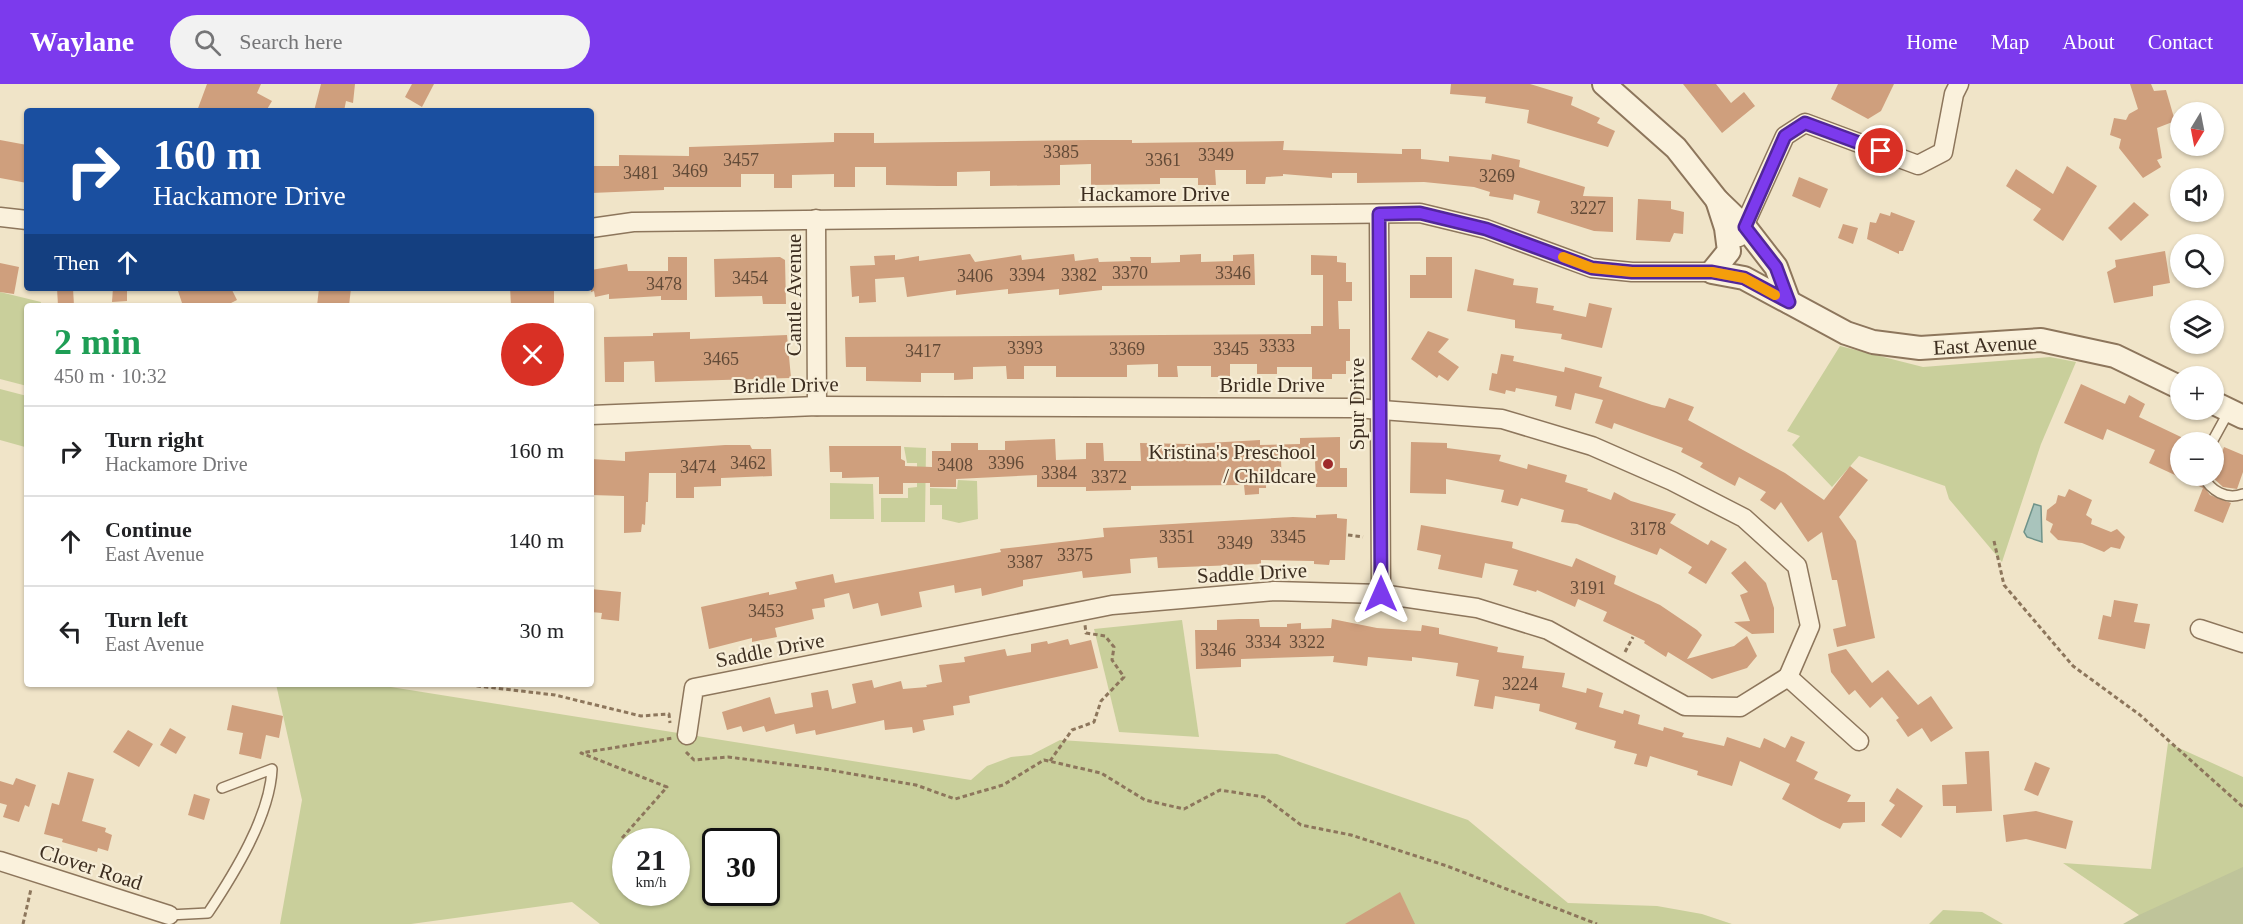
<!DOCTYPE html>
<html lang="en">
<head>
<meta charset="utf-8">
<style>
  :root { --surface:#fff; --page:#f2f2f2; --text:#202124; --muted:#757577; --line:#e0e0e0; --accent:#7c3aed }
  body { margin:0; font-family:Georgia,serif; background:var(--page); color:var(--text); height:100vh; display:flex; flex-direction:column; font-size:22px; white-space:nowrap }
  * { box-sizing:border-box; margin:0 }
  p { font-size:20px; color:var(--muted) }
  .icon { flex:none; width:33px; height:33px; fill:none; stroke:currentColor; stroke-width:2; stroke-linecap:round; stroke-linejoin:round }
  .map { position:relative; flex:1; overflow:hidden }
  .side { position:absolute; left:24px; top:219px; width:570px; height:384px; display:flex; flex-direction:column; background:var(--surface); border-radius:6px; box-shadow:0 2px 4px #0004 }
  .side>* { flex:none }
  .banner { position:absolute; left:24px; top:24px; width:570px; height:183px; border-radius:6px; box-shadow:0 2px 4px #0004; background:#1a4fa0; color:#fff; overflow:hidden }
  .needle { width:39px; rotate:190deg }
  .controls { position:absolute; left:2170px; top:18px; display:grid; gap:12px }
  .controls a { display:grid; place-items:center; width:54px; height:54px; border-radius:50%; background:var(--surface); box-shadow:0 2px 4px #0004; font-size:30px }
  .speed { position:absolute; left:612px; top:744px; display:flex; gap:12px; font-size:30px; font-weight:700; text-align:center }
  .speed>* { display:grid; place-content:center; width:78px; height:78px; border-radius:50%; background:var(--surface); box-shadow:0 2px 4px #0004; line-height:1 }
  .speed small { font-size:15px; font-weight:400 }
  .speed .limit { border:3px solid #111; border-radius:9px; background:#fff; color:#111 }
  .pin { position:absolute; display:grid; place-items:center; width:51px; height:51px; color:#fff; margin:-26px; border:3px solid #fff; border-radius:50%; box-shadow:0 2px 6px #0007 }
  .me { position:absolute; width:66px; margin:-33px; rotate:0deg; stroke-linejoin:round; filter:drop-shadow(0 0 4px #0008) }
  .turn { display:flex; align-items:center; gap:21px; height:126px; padding:0 30px; font-size:27px }
  .turn .icon { width:78px; height:78px; stroke-width:2.5 }
  .turn b { display:block; font-size:42px; line-height:51px }
  .then { display:flex; align-items:center; height:57px; padding:0 30px; background:#0003; gap:12px; font-size:22px }
  .round { display:grid; place-items:center; flex:none; width:63px; height:63px; border-radius:32px; background:var(--page) }
  .summary { display:flex; align-items:center; justify-content:space-between; height:102px; padding:0 30px }
  h1 { font-size:36px; font-weight:700; line-height:45px; color:#1e9e55 }
  ul { padding:0; list-style:none }
  li { display:flex; align-items:center; gap:18px; height:90px; padding:0 30px; border-top:2px solid var(--line) }
  li div { flex:1 }
  li b { display:block; font-size:22px }
  li em { font-style:normal }
  header { display:flex; align-items:center; gap:36px; box-sizing:border-box; height:84px; padding:0 30px; background:var(--accent); color:#fff }
  header strong { font-size:28px }
  nav { display:flex; gap:33px; margin-inline-start:auto; font-size:21px }
  .search { width:420px; height:54px; background:var(--page); display:flex; align-items:center; gap:15px; box-sizing:border-box; padding:0 21px; border-radius:33px; color:var(--muted); font-size:22px }
  .map>svg:first-child { display:block }
</style>
</head>
<body>
<header>
<strong>Waylane</strong>
<div class="search"><svg class="icon" aria-label="search" viewBox="0 0 24 24"><circle cx="10" cy="10" r="6"/><path d="M15 15l6 6"/></svg>Search here</div>
<nav><a>Home</a><a>Map</a><a>About</a><a>Contact</a></nav>
</header>
<div class="map">
<svg width="2243" height="840" viewBox="0 0 2243 840">
  <rect width="100%" height="100%" fill="#f0e4c8"/>
  <!-- green -->
  <g fill="#c9cf9b" fill-rule="evenodd">
    <polygon points="0,208 41,218 40,222 27,222 27,302 0,295"/>
    <polygon points="1840,262 1923,283 2050,273 2076,278 2041,360 2002,478 1949,415 1945,402 1859,372 1832,403 1792,361 1800,352 1787,347"/>
    <polygon points="0,305 27,312 25,363 0,356"/>
    <polygon points="904,363 926,364 925,438 881,438 881,414 908,414 908,404 917,403 917,379 907,379"/>
    <polygon points="958,396 977,397 978,435 959,439 942,435 942,421 930,421 930,404 957,405"/>
    <polygon points="830,399 873,400 874,435 830,435"/>
    <polygon points="1182,536 1199,653 1119,648 1094,545"/>
    <path d="M276,600H372L971,696L987,682L1011,673L1031,671L1060,656L1277,670L1468,736L1568,819L1657,822L1702,830L1732,840H600L572,818L411,840H280L302,716ZM626,758H676V808H626ZM716,758H766V808H716Z"/>
    <polygon points="2168,659 2243,693 2243,840 2149,840 2139,831 2063,779 2151,785"/>
    <polygon points="1943,826 1982,828 2003,840 1929,840"/>
  </g>
  <!-- cemetery -->
  <polygon fill="#bfc49a" points="2243,783 2243,840 2123,840 2139,831"/>
  <!-- water -->
  <polygon fill="#a9c4bc" stroke="#6f938a" stroke-width="1.5" points="2034,420 2041,422 2042,458 2027,453 2024,448"/>
  <!-- building -->
  <g fill="#cf9f7d">
    <polygon points="207,0 261,0 257,9 272,17 266,27 197,27"/>
    <polygon points="321,0 355,0 353,19 346,17 344,27 314,27"/>
    <polygon points="412,0 434,0 422,23 405,13"/>
    <polygon points="1451,0 1530,0 1573,13 1571,21 1600,34 1597,39 1615,47 1608,63 1527,39 1529,26 1485,19 1486,13 1450,10"/>
    <polygon points="1683,0 1716,0 1731,19 1744,8 1755,22 1722,49"/>
    <polygon points="1838,0 1894,0 1881,27 1868,35 1831,15"/>
    <polygon points="2130,0 2151,0 2154,7 2166,6 2175,37 2157,44 2162,74 2157,76 2161,83 2143,94 2119,64 2121,55 2110,51 2114,34 2126,36 2129,30 2138,25"/>
    <polygon points="834,49 874,49 874,59 1089,56 1132,56 1132,59 1284,57 1283,66 1402,70 1402,65 1421,65 1421,75 1449,78 1449,72 1491,76 1492,70 1520,76 1519,83 1585,103 1583,112 1613,113 1613,148 1594,147 1537,129 1540,117 1514,110 1513,116 1489,112 1490,108 1474,103 1424,98 1357,99 1357,89 1332,89 1332,94 1283,90 1283,92 1266,93 1265,100 1246,100 1246,86 1215,86 1216,101 1198,101 1198,94 1160,94 1160,100 1091,101 1091,80 1060,81 1060,101 990,102 990,87 957,88 957,102 938,102 886,101 886,83 855,83 855,103 834,103 834,90 792,91 792,104 774,104 774,90 741,90 741,103 664,103 664,106 591,109 591,82 619,82 619,71 689,72 689,63 834,58"/>
    <polygon points="0,56 27,61 27,99 0,94"/>
    <polygon points="2067,82 2097,102 2063,157 2033,136 2041,125 2006,102 2016,85 2053,110"/>
    <polygon points="1799,93 1828,105 1820,124 1792,112"/>
    <polygon points="1638,115 1671,117 1671,125 1684,128 1683,150 1674,149 1670,158 1636,156"/>
    <polygon points="2134,118 2149,131 2121,157 2108,144"/>
    <polygon points="1891,128 1915,137 1903,167 1899,167 1899,170 1867,155 1870,138 1876,139 1880,129 1890,132"/>
    <polygon points="1843,140 1858,144 1853,160 1838,154"/>
    <polygon points="2165,167 2170,199 2153,202 2153,212 2114,219 2107,188 2116,183 2115,176"/>
    <polygon points="970,170 975,178 1021,171 1022,176 1074,170 1075,177 1098,174 1099,178 1131,177 1130,173 1151,173 1151,179 1180,178 1180,171 1201,170 1201,178 1233,177 1233,171 1254,170 1255,201 1102,202 1102,206 1059,211 1059,205 1008,210 1008,205 956,211 956,206 907,213 904,193 875,195 876,218 859,219 859,212 852,213 850,182 875,181 874,172 895,171 895,176 919,172 919,177"/>
    <polygon points="1311,171 1337,172 1337,178 1346,179 1346,198 1352,198 1352,217 1338,217 1339,245 1350,245 1350,277 1346,277 1346,290 1332,290 1332,295 1312,295 1312,283 1277,283 1277,290 1257,290 1257,280 1230,280 1230,293 1211,293 1211,282 1177,282 1178,293 1158,293 1158,280 1127,281 1127,293 1056,293 1056,282 1024,282 1024,295 1007,295 1006,282 973,283 973,295 954,296 954,289 921,289 921,298 866,297 866,283 846,283 845,253 1311,250 1311,242 1323,242 1323,191 1311,191"/>
    <polygon points="668,173 687,173 687,216 661,216 661,212 609,215 609,210 595,213 594,207 591,208 591,186 627,180 628,187 668,187"/>
    <polygon points="780,173 785,176 786,220 763,220 762,212 715,213 714,175"/>
    <polygon points="1426,173 1452,173 1452,214 1410,214 1410,191 1426,191"/>
    <polygon points="0,179 19,183 14,210 0,208"/>
    <polygon points="1475,185 1514,195 1513,201 1538,204 1536,219 1554,222 1553,226 1586,233 1589,219 1612,224 1602,264 1561,255 1562,250 1515,244 1515,236 1467,227"/>
    <polygon points="57,204 73,204 74,222 58,222"/>
    <polygon points="113,204 127,204 127,217 112,218"/>
    <polygon points="177,204 231,204 237,216 225,222 183,222"/>
    <polygon points="319,204 351,204 349,222 317,222"/>
    <polygon points="510,204 554,204 554,221 511,221"/>
    <polygon points="1428,247 1449,255 1438,268 1459,283 1448,297 1439,291 1437,294 1411,275"/>
    <polygon points="690,248 690,255 787,251 791,294 655,298 654,277 624,278 624,298 605,298 604,253 653,252 653,249"/>
    <polygon points="1501,270 1514,272 1513,277 1564,288 1565,283 1602,293 1599,303 1652,321 1665,324 1669,314 1694,323 1688,336 1785,389 1824,416 1850,382 1868,396 1839,433 1856,457 1875,554 1837,563 1833,545 1846,542 1837,496 1832,496 1822,448 1808,458 1781,418 1775,426 1760,416 1766,408 1739,393 1735,402 1720,394 1700,383 1703,379 1681,368 1683,364 1614,339 1612,345 1595,339 1603,316 1575,309 1571,326 1555,322 1557,312 1516,304 1515,308 1506,306 1505,310 1489,306 1492,289 1497,290"/>
    <polygon points="2081,300 2125,320 2129,311 2145,320 2139,333 2181,353 2181,392 2196,392 2210,411 2231,419 2223,439 2194,427 2203,404 2149,379 2155,366 2107,345 2103,356 2064,339"/>
    <polygon points="1340,353 1340,384 1347,384 1347,403 1316,403 1315,376 1281,376 1282,399 1266,400 1266,404 1259,404 1259,410 1245,411 1244,401 1131,402 1131,406 1086,407 1086,403 1037,403 1037,391 956,395 956,403 930,403 930,399 903,399 903,410 879,410 879,393 842,394 842,388 830,388 829,362 901,362 901,375 905,377 905,382 932,383 932,367 951,367 951,359 978,359 978,366 1005,366 1005,357 1055,355 1056,376 1086,375 1086,359 1103,359 1104,377 1141,377 1140,359 1190,360 1260,356 1260,361 1300,360 1300,354"/>
    <polygon points="1411,358 1447,359 1447,364 1501,371 1499,377 1527,385 1528,380 1567,391 1565,398 1588,405 1587,407 1611,416 1614,408 1631,417 1676,430 1670,439 1708,461 1711,456 1727,465 1706,500 1688,489 1692,483 1660,464 1657,471 1577,440 1561,438 1564,426 1521,414 1518,422 1501,418 1504,406 1446,395 1446,410 1410,409"/>
    <polygon points="725,361 750,361 752,365 771,365 772,392 721,394 721,402 694,403 694,414 676,414 676,389 649,389 648,418 646,418 645,441 642,440 641,448 624,449 624,412 591,411 591,375 625,377 625,368"/>
    <polygon points="2224,363 2243,371 2243,388 2237,405 2223,403 2211,392 2214,392"/>
    <polygon points="2069,405 2092,416 2086,431 2092,435 2091,440 2111,448 2117,445 2125,453 2120,465 2111,463 2104,468 2082,459 2058,456 2050,448 2053,440 2046,436 2047,426 2056,419 2058,411 2065,413"/>
    <polygon points="1337,430 1337,434 1347,435 1345,476 1330,476 1329,481 1314,480 1314,477 1261,476 1261,480 1158,484 1157,473 1130,475 1131,489 1083,494 1082,487 1049,492 1023,496 1023,502 982,512 981,504 955,509 954,501 919,508 922,523 881,532 878,519 853,525 849,509 824,515 825,523 812,525 814,535 775,544 777,553 752,558 752,554 709,565 701,523 769,508 769,511 797,505 795,498 833,490 835,499 1001,468 1000,465 1104,453 1103,444 1293,433 1316,434 1316,431"/>
    <polygon points="1421,441 1513,458 1512,464 1572,483 1576,474 1616,492 1614,500 1660,521 1697,546 1702,551 1687,575 1734,562 1747,552 1757,572 1747,584 1712,595 1668,568 1666,573 1644,559 1645,557 1603,537 1607,528 1578,515 1575,523 1537,506 1536,508 1513,501 1518,486 1485,479 1482,494 1438,485 1441,471 1417,466"/>
    <polygon points="1745,477 1766,499 1774,524 1774,549 1752,550 1734,538 1750,537 1740,511 1748,508 1731,489"/>
    <polygon points="591,505 621,508 619,537 601,535 602,529 591,528"/>
    <polygon points="2114,516 2138,520 2134,538 2150,540 2145,565 2098,555 2103,531 2111,533"/>
    <polygon points="1239,535 1259,535 1260,543 1287,543 1287,540 1301,539 1301,545 1331,544 1332,535 1377,544 1421,547 1422,541 1439,544 1439,550 1498,563 1497,568 1524,572 1522,584 1565,589 1562,603 1586,609 1587,604 1603,609 1599,623 1623,630 1624,626 1640,631 1638,640 1663,647 1664,643 1684,649 1682,653 1724,662 1727,653 1760,664 1764,654 1785,664 1791,652 1805,658 1796,677 1818,688 1814,695 1851,711 1847,718 1865,718 1865,738 1843,739 1840,745 1821,736 1782,715 1790,700 1740,677 1732,702 1697,691 1698,687 1650,672 1647,683 1634,680 1637,670 1614,664 1616,657 1575,645 1577,639 1539,627 1540,620 1495,612 1493,625 1474,622 1479,596 1456,592 1458,579 1412,573 1412,577 1368,573 1367,582 1333,578 1334,572 1241,575 1241,583 1196,585 1195,546 1217,546 1217,536"/>
    <polygon points="1068,555 1070,561 1091,556 1098,584 969,612 970,619 953,622 954,631 923,636 925,646 913,649 912,643 885,646 884,636 816,651 815,646 796,650 794,640 766,648 764,642 743,648 741,642 727,646 722,628 770,613 775,630 813,623 811,609 828,606 832,625 856,619 852,600 872,596 874,604 901,597 903,605 927,603 926,601 942,598 939,581 965,578 964,573 1005,565 1007,572 1031,568 1031,560 1047,557 1048,560"/>
    <polygon points="1846,565 1872,599 1888,586 1918,621 1931,612 1953,644 1931,658 1922,644 1908,653 1896,636 1899,634 1882,613 1870,624 1855,606 1849,611 1831,588 1828,570"/>
    <polygon points="232,621 283,632 279,654 266,651 261,675 239,670 243,649 227,646"/>
    <polygon points="170,644 186,653 176,670 160,661"/>
    <polygon points="128,646 153,660 139,683 113,668"/>
    <polygon points="1989,667 1992,727 1956,729 1956,722 1943,722 1942,701 1967,700 1965,668"/>
    <polygon points="2035,678 2050,684 2038,712 2024,706"/>
    <polygon points="68,688 94,695 82,737 106,744 105,748 112,751 108,767 98,764 97,768 62,758 63,755 44,750 52,719 59,721"/>
    <polygon points="16,694 36,701 29,723 25,721 19,738 3,733 7,721 0,719 0,697 13,701"/>
    <polygon points="1897,704 1923,722 1901,754 1881,741 1895,721 1889,717"/>
    <polygon points="194,710 210,715 204,736 188,731"/>
    <polygon points="2036,727 2073,737 2066,765 2026,755 2006,758 2003,731"/>
    <polygon points="1400,808 1415,840 1345,840"/>
  </g>
  <g fill="none" stroke-linecap="round" stroke-linejoin="round">
    <!-- service casing -->
    <g stroke="#8d765c" stroke-width="12">
      <g id="service">
        <polyline points="2212,358 2229,327"/>
        <path d="M2203,392C2211,407 2226,416 2243,410"/>
        <path d="M169,831L208,829C234,790 270,732 272,685L222,704"/>
      </g>
    </g>
    <!-- minor casing -->
    <g stroke="#8d765c" stroke-width="21">
      <g id="minor">
        <polyline points="1379,130 1381,510"/>
        <polyline points="0,133 27,136"/>
        <polyline points="816,135 817,322"/>
        <polyline points="591,144 633,138 1420,129 1486,145 1592,184 1632,188 1712,188"/>
        <polyline points="1739,153 1785,52 1805,39 1918,81 1943,68 1954,10 1959,0"/>
        <polyline points="591,331 817,322 1355,324 1502,335 1592,362 1672,397 1744,434 1797,482 1810,542 1788,593"/>
        <polyline points="2200,545 2243,559"/>
        <polyline points="1788,593 1859,657"/>
        <polyline points="687,651 694,604 1112,521 1274,507 1381,510 1477,524 1548,546 1685,622 1740,623 1788,593"/>
        <polyline points="0,777 169,831"/>
      </g>
    </g>
    <!-- tertiary casing -->
    <g stroke="#8d765c" stroke-width="26">
      <g id="tertiary">
        <polyline points="1604,0 1676,64 1717,116 1745,143 1776,183 1789,218"/>
        <polyline points="1717,116 1726,144 1729,167 1712,188 1744,194 1846,249 1873,258 1920,264 2041,256 2115,272 2181,304"/>
        <polyline points="2214,319 2243,333"/>
      </g>
    </g>
    <!-- path -->
    <g stroke="#8d765c" stroke-width="3" stroke-dasharray="4.5 3" stroke-linecap="butt">
      <polyline points="1348,451 1363,453"/>
      <polyline points="1994,457 2004,501 2073,582 2140,631 2243,723"/>
      <polyline points="1625,568 1633,553"/>
      <polyline points="469,601 555,611 641,632 669,630 670,639"/>
      <polyline points="686,668 694,676 728,673 824,685 916,701 955,715 1003,701 1044,676 1101,689 1145,716 1184,725 1220,706 1264,713 1301,741 1351,751 1447,782 1597,840"/>
      <polyline points="1050,677 1072,646 1094,638 1101,617 1124,593 1112,576 1114,563 1105,552 1086,549 1085,541"/>
      <polyline points="622,754 667,703 581,669 673,654"/>
      <polyline points="23,840 31,805"/>
    </g>
    <!-- service -->
    <use href="#service" stroke="#faf1dc" stroke-width="9"/>
    <!-- minor -->
    <use href="#minor" stroke="#faf1dc" stroke-width="18"/>
    <!-- tertiary -->
    <use href="#tertiary" stroke="#faf1dc" stroke-width="22"/>
  </g>
  <g fill="none" stroke-linecap="round" stroke-linejoin="round">
    <!-- route casing -->
    <g stroke="#51269a" stroke-width="15">
      <polyline id="route" points="1381,510 1379,130 1420,129 1486,145 1592,184 1632,188 1712,188 1744,194 1789,218 1776,183 1745,143 1785,52 1805,39 1881,67"/>
    </g>
    <!-- route -->
    <use href="#route" stroke="#7c3aed" stroke-width="10"/>
    <!-- slow -->
    <polyline stroke="#f59e0b" stroke-width="10" points="1563,173 1592,184 1632,188 1712,188 1744,194 1775,211"/>
  </g>
  <!-- markers -->
  <circle fill="#9e2a2b" stroke="#f7eed8" stroke-width="2" cx="1328" cy="380" r="6"/>
  <g text-anchor="middle" dominant-baseline="central" stroke-width="4.5" stroke-linejoin="round" paint-order="stroke">
    <!-- number labels -->
    <g font-size="18" fill="#624a37">
      <text x="1061" y="68">3385</text>
      <text x="1216" y="71">3349</text>
      <text x="741" y="76">3457</text>
      <text x="1163" y="76">3361</text>
      <text x="690" y="87">3469</text>
      <text x="641" y="89">3481</text>
      <text x="1497" y="92">3269</text>
      <text x="1588" y="124">3227</text>
      <text x="1130" y="189">3370</text>
      <text x="1233" y="189">3346</text>
      <text x="1027" y="191">3394</text>
      <text x="1079" y="191">3382</text>
      <text x="975" y="192">3406</text>
      <text x="750" y="194">3454</text>
      <text x="664" y="200">3478</text>
      <text x="1277" y="262">3333</text>
      <text x="1025" y="264">3393</text>
      <text x="1127" y="265">3369</text>
      <text x="1231" y="265">3345</text>
      <text x="923" y="267">3417</text>
      <text x="721" y="275">3465</text>
      <text x="748" y="379">3462</text>
      <text x="1006" y="379">3396</text>
      <text x="955" y="381">3408</text>
      <text x="698" y="383">3474</text>
      <text x="1059" y="389">3384</text>
      <text x="1109" y="393">3372</text>
      <text x="1648" y="445">3178</text>
      <text x="1177" y="453">3351</text>
      <text x="1288" y="453">3345</text>
      <text x="1235" y="459">3349</text>
      <text x="1075" y="471">3375</text>
      <text x="1025" y="478">3387</text>
      <text x="1588" y="504">3191</text>
      <text x="766" y="527">3453</text>
      <text x="1263" y="558">3334</text>
      <text x="1307" y="558">3322</text>
      <text x="1218" y="566">3346</text>
      <text x="1520" y="600">3224</text>
    </g>
    <!-- street labels -->
    <g font-size="21" fill="#3d2e20" stroke="#f7eed8">
      <text x="1155" y="110">Hackamore Drive</text>
      <text transform="translate(794 211) rotate(-90)">Cantle Avenue</text>
      <text transform="translate(1985 261) rotate(-3)">East Avenue</text>
      <text transform="translate(786 301) rotate(-1)">Bridle Drive</text>
      <text x="1272" y="301">Bridle Drive</text>
      <text transform="translate(1357 320) rotate(-90)">Spur Drive</text>
      <text transform="translate(1252 489) rotate(-3)">Saddle Drive</text>
      <text transform="translate(770 566) rotate(-11)">Saddle Drive</text>
      <text transform="translate(91 783) rotate(18)">Clover Road</text>
    </g>
    <!-- poi labels -->
    <g font-size="21" fill="#3d2e20" stroke="#f7eed8" text-anchor="end">
      <text x="1316" y="368">Kristina's Preschool<tspan x="1316" dy="24">/ Childcare</tspan></text>
    </g>
  </g>
</svg>
<div class="controls">
<a><svg class="needle" viewBox="-14 -14 28 28"><path d="M0-13l5 13h-10z" fill="#e53935"/><path d="M0 13l5-13h-10z" fill="#757577"/></svg></a>
<a><svg class="icon" aria-label="sound" viewBox="0 0 24 24"><path d="M4 9h4l5-4v14l-5-4H4zM17 9q2 3 0 6"/></svg></a>
<a><svg class="icon" aria-label="search" viewBox="0 0 24 24"><circle cx="10" cy="10" r="6"/><path d="M15 15l6 6"/></svg></a>
<a><svg class="icon" aria-label="layers" viewBox="0 0 24 24"><path d="M12 4l9 5-9 5-9-5zM3 14l9 5 9-5"/></svg></a>
<a>+</a>
<a>−</a>
</div>
<div class="speed"><div>21<small>km/h</small></div><div class="limit">30</div></div>
<div class="pin" style="left:1881px;top:67px;background:#d93025"><svg class="icon" aria-label="arrive" viewBox="0 0 24 24"><path d="M6 21V4h12l-3 4 3 4H6"/></svg></div>
<svg class="me" style="left:1381px;top:510px" viewBox="-20 -20 40 40"><path d="M0-17L14 15 0 8-14 15z" fill="#7c3aed" stroke="#fff" stroke-width="4"/></svg>
<div class="banner">
<div class="turn"><svg class="icon" aria-label="right" viewBox="0 0 24 24"><path d="M7 20v-9h11M14 6l5 5-5 5"/></svg><div><b>160 m</b>Hackamore Drive</div></div>
<div class="then">Then<svg class="icon" aria-label="ahead" viewBox="0 0 24 24"><path d="M12 20V5M6 11l6-6 6 6"/></svg></div>
</div>
<section class="side">
<div class="summary"><div><h1>2 min</h1><p>450 m · 10:32</p></div><a class="round" style="background:#d93025;color:#fff"><svg class="icon" aria-label="close" viewBox="0 0 24 24"><path d="M6 6l12 12M18 6L6 18"/></svg></a></div>
<ul>
<li><svg class="icon" aria-label="right" viewBox="0 0 24 24"><path d="M7 20v-9h11M14 6l5 5-5 5"/></svg><div><b>Turn right</b><p>Hackamore Drive</p></div><em>160 m</em></li>
<li><svg class="icon" aria-label="ahead" viewBox="0 0 24 24"><path d="M12 20V5M6 11l6-6 6 6"/></svg><div><b>Continue</b><p>East Avenue</p></div><em>140 m</em></li>
<li><svg class="icon" aria-label="left" viewBox="0 0 24 24"><path d="M17 20v-9H6M10 6l-5 5 5 5"/></svg><div><b>Turn left</b><p>East Avenue</p></div><em>30 m</em></li>
</ul>
</section>
</div>
</body>
</html>
